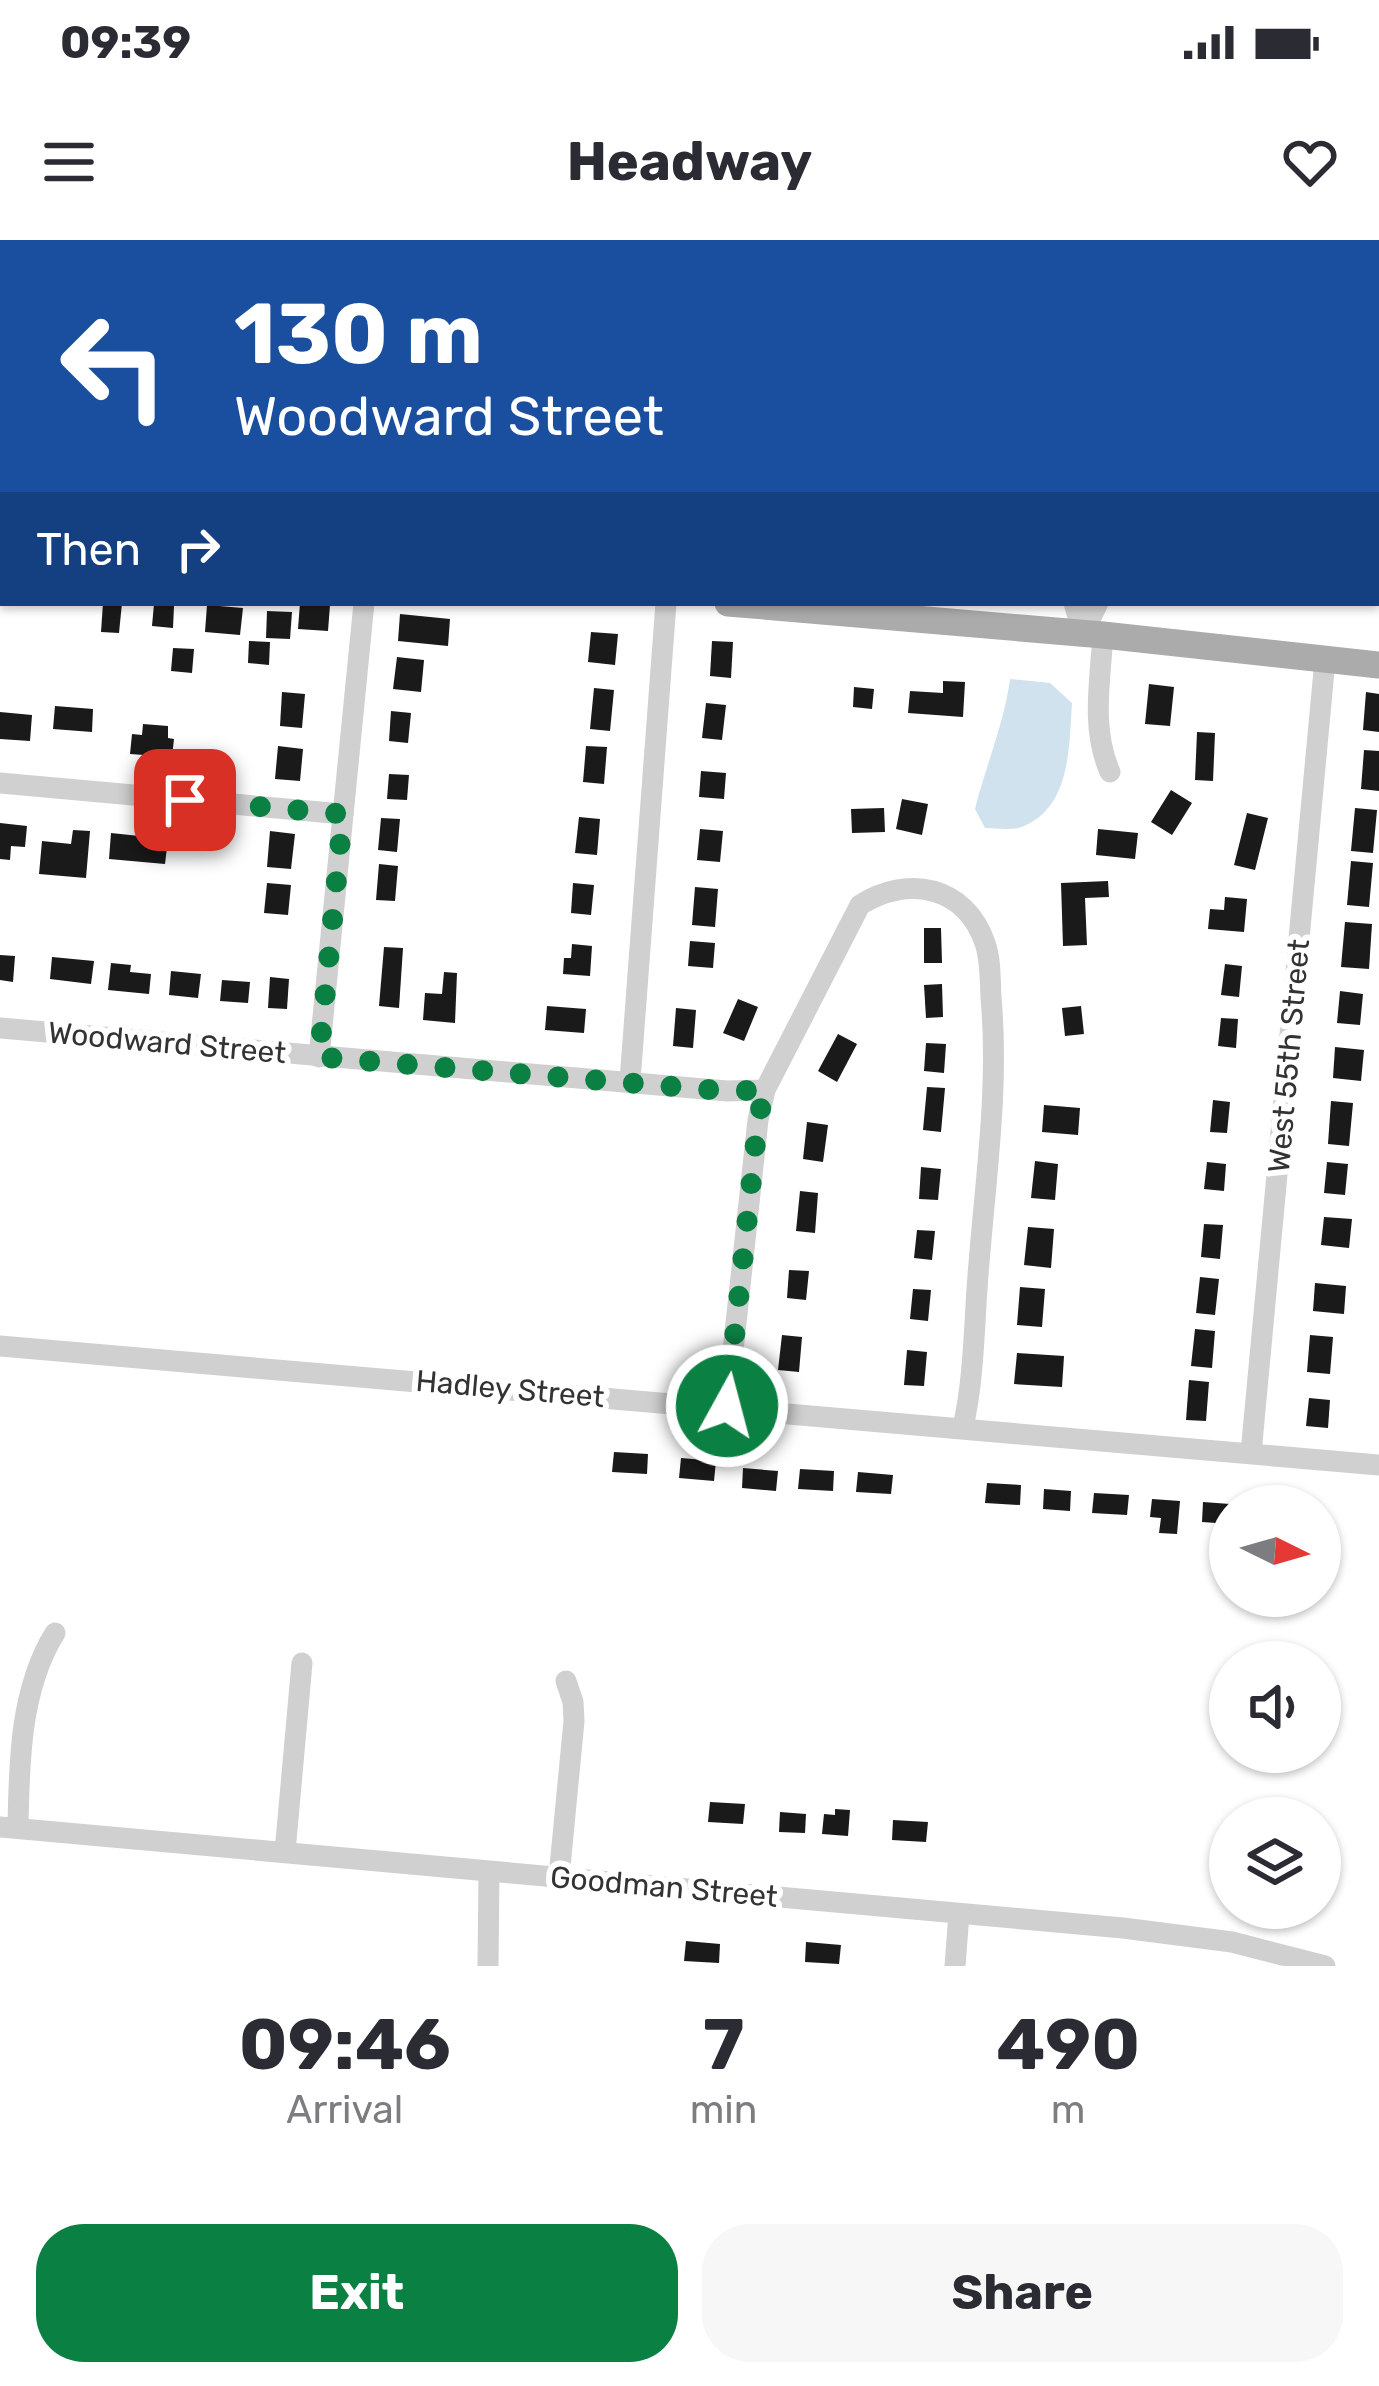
<!DOCTYPE html>
<html lang="en">
<head>
<meta charset="utf-8">
<style>
  :root { --surface:#fff; --page:#f7f7f7; --text:#2b2b33; --muted:#7c7c81; --accent:#0b8043 }
  body { margin:0; font-family:Rubik,sans-serif; background:var(--page); color:var(--text); height:100vh; display:flex; flex-direction:column; font-size:45px; white-space:nowrap }
  * { box-sizing:border-box; margin:0 }
  p { font-size:39px; color:var(--muted) }
  .icon { flex:none; width:66px; height:66px; fill:none; stroke:currentColor; stroke-width:2; stroke-linecap:round; stroke-linejoin:round }
  .map { position:relative; height:1726px; overflow:hidden }
  .side { display:flex; flex-direction:column; background:var(--surface); flex:1 }
  .side>* { flex:none }
  .hud { position:absolute; left:0px; top:0px; width:1380px; height:366px; box-shadow:0 3px 9px #0004; background:#1a4fa0; color:#fff; overflow:hidden }
  .needle { width:78px; rotate:95deg }
  .controls { position:absolute; left:1209px; top:1245px; display:grid; gap:24px }
  .controls a { display:grid; place-items:center; width:132px; height:132px; border-radius:50%; background:var(--surface); box-shadow:0 3px 9px #0004; font-size:60px }
  .pin { position:absolute; display:grid; place-items:center; width:102px; height:102px; color:#fff; margin:-51px; border-radius:24px; box-shadow:0 6px 18px #0006 }
  .me { position:absolute; width:132px; margin:-66px; rotate:7deg; stroke-linejoin:round; filter:drop-shadow(0 0 9px #0008) }
  .turn { display:flex; align-items:center; gap:42px; height:252px; padding:0 36px; font-size:54px }
  .turn .icon { width:156px; height:156px; stroke-width:2.5 }
  .turn b { display:block; font-size:84px; line-height:102px }
  .then { display:flex; align-items:center; height:114px; padding:0 36px; background:#0003; gap:24px; font-size:45px }
  .eta { display:flex; justify-content:space-evenly; align-items:center; height:204px; text-align:center }
  .eta b { font-size:72px; font-weight:700; line-height:84px }
  .action { display:flex; gap:24px; margin-top:auto; padding:24px 36px }
  .action a { flex:1; height:138px; border-radius:48px; background:var(--accent); color:#fff; font-size:48px; font-weight:700; line-height:138px; text-align:center }
  .action a+a { background:var(--page); color:var(--text) }
  .status { display:flex; justify-content:space-between; align-items:center; height:84px; padding:0 60px; background:var(--surface); direction:ltr }
  .status svg { height:33px; fill:currentColor }
  header { display:flex; justify-content:space-between; align-items:center; height:156px; padding:0 36px; background:var(--surface); font-size:54px; font-weight:700 }
  .map>svg:first-child { display:block }
</style>
</head>
<body>
<div class="status"><b>09:39</b><svg viewBox="0 0 49 12"><path d="M0 12V9h3v3zM5 12V6h3v6zM10 12V3h3v9zM15 12V0h3v12zM26 1h20v11H26zM47 4h2v5h-2z"/></svg></div>
<header><svg class="icon" aria-label="menu" viewBox="0 0 24 24"><path d="M4 6h16M4 12h16M4 18h16"/></svg>Headway<svg class="icon" aria-label="heart" viewBox="0 0 24 24"><path d="M12 20l-8-8c-3-5 5-10 8-4 3-6 11-1 8 4z"/></svg></header>
<div class="map">
<svg width="1379" height="1726" viewBox="0 0 1379 1726">
  <rect width="100%" height="100%" fill="#fff"/>
  <!-- water -->
  <path fill="#cfe2ee" d="M1010,439L1050,443L1072,463C1069,506 1071,566 1024,586C1014,591 997,588 985,588L975,569C986,525 1004,484 1010,439Z"/>
  <!-- building -->
  <g fill="#1a1a1a">
    <polygon points="103,363 122,363 119,393 101,392"/>
    <polygon points="300,363 330,365 328,391 298,389"/>
    <polygon points="154,364 174,366 173,388 152,386"/>
    <polygon points="207,365 243,368 240,395 205,392"/>
    <polygon points="267,371 292,372 290,399 266,398"/>
    <polygon points="400,374 450,379 448,406 398,401"/>
    <polygon points="591,392 618,394 615,425 588,422"/>
    <polygon points="249,401 270,402 269,425 248,423"/>
    <polygon points="712,401 733,402 731,438 710,436"/>
    <polygon points="173,408 194,409 192,433 171,431"/>
    <polygon points="397,417 424,420 421,452 393,449"/>
    <polygon points="943,441 965,442 963,477 908,473 910,451 943,453"/>
    <polygon points="1149,444 1174,447 1170,486 1145,484"/>
    <polygon points="854,447 874,449 872,469 853,467"/>
    <polygon points="594,448 614,450 610,491 590,489"/>
    <polygon points="282,452 305,454 302,488 280,486"/>
    <polygon points="1366,452 1379,454 1379,492 1363,490"/>
    <polygon points="706,463 726,465 722,500 702,498"/>
    <polygon points="55,466 93,469 92,492 53,489"/>
    <polygon points="391,471 411,473 408,503 389,501"/>
    <polygon points="0,472 32,475 30,501 0,499"/>
    <polygon points="143,484 168,486 168,498 174,499 172,517 130,514 132,494 142,495"/>
    <polygon points="1197,492 1215,493 1213,541 1195,540"/>
    <polygon points="278,506 303,509 300,541 275,539"/>
    <polygon points="586,506 607,507 604,544 583,542"/>
    <polygon points="1364,510 1379,511 1379,551 1361,549"/>
    <polygon points="701,531 726,533 724,559 699,557"/>
    <polygon points="389,534 409,535 407,560 387,559"/>
    <polygon points="1171,550 1192,563 1172,595 1151,582"/>
    <polygon points="902,559 928,564 922,595 896,589"/>
    <polygon points="884,568 885,592 852,593 851,569"/>
    <polygon points="1355,568 1377,570 1373,613 1351,611"/>
    <polygon points="1247,573 1268,578 1255,630 1234,625"/>
    <polygon points="579,577 600,579 597,615 575,613"/>
    <polygon points="381,578 400,579 397,612 378,610"/>
    <polygon points="0,583 27,586 25,607 11,606 10,620 0,619"/>
    <polygon points="700,589 723,591 720,622 697,620"/>
    <polygon points="1098,589 1138,593 1135,619 1096,615"/>
    <polygon points="73,590 90,591 86,638 39,634 42,601 71,604"/>
    <polygon points="270,591 295,594 291,629 267,627"/>
    <polygon points="111,593 168,599 165,624 109,619"/>
    <polygon points="1351,621 1373,623 1369,667 1347,665"/>
    <polygon points="379,624 398,626 395,661 376,660"/>
    <polygon points="1108,641 1109,657 1085,658 1087,705 1063,706 1061,643"/>
    <polygon points="267,643 291,645 288,675 264,673"/>
    <polygon points="573,643 594,645 591,675 571,673"/>
    <polygon points="695,647 718,649 715,687 692,685"/>
    <polygon points="1225,657 1247,659 1244,692 1208,689 1210,669 1224,670"/>
    <polygon points="1345,682 1372,684 1369,729 1341,727"/>
    <polygon points="924,688 941,688 942,723 924,723"/>
    <polygon points="690,701 715,703 713,728 688,726"/>
    <polygon points="572,704 592,706 590,736 563,734 564,718 571,718"/>
    <polygon points="384,707 403,708 399,768 379,766"/>
    <polygon points="0,715 15,716 13,742 0,740"/>
    <polygon points="52,717 94,721 91,744 50,739"/>
    <polygon points="111,723 131,725 130,732 151,734 149,754 108,750"/>
    <polygon points="1225,724 1242,726 1239,757 1221,755"/>
    <polygon points="171,731 201,734 198,758 169,755"/>
    <polygon points="444,732 457,733 455,783 423,780 425,753 442,754"/>
    <polygon points="270,737 289,739 287,769 268,768"/>
    <polygon points="222,740 250,742 248,763 220,761"/>
    <polygon points="942,744 943,777 926,778 924,745"/>
    <polygon points="1340,751 1363,754 1360,785 1337,783"/>
    <polygon points="738,759 758,767 744,801 723,793"/>
    <polygon points="547,766 586,769 584,793 545,790"/>
    <polygon points="1081,766 1084,794 1065,796 1062,768"/>
    <polygon points="676,768 696,770 693,808 673,806"/>
    <polygon points="1221,778 1238,779 1236,808 1218,806"/>
    <polygon points="838,794 857,804 837,842 818,831"/>
    <polygon points="926,803 946,804 944,833 924,831"/>
    <polygon points="1335,807 1364,810 1361,841 1333,838"/>
    <polygon points="927,847 945,848 941,892 923,890"/>
    <polygon points="1213,860 1230,862 1227,893 1210,892"/>
    <polygon points="1331,861 1353,863 1349,906 1328,904"/>
    <polygon points="1044,865 1080,868 1078,895 1042,892"/>
    <polygon points="807,882 828,885 823,922 803,919"/>
    <polygon points="1035,921 1058,924 1055,960 1031,958"/>
    <polygon points="1207,922 1226,924 1224,951 1204,949"/>
    <polygon points="1327,922 1348,924 1345,955 1324,953"/>
    <polygon points="921,927 941,929 938,960 919,959"/>
    <polygon points="800,951 818,953 815,993 796,991"/>
    <polygon points="1324,977 1352,979 1349,1008 1321,1005"/>
    <polygon points="1204,984 1223,985 1220,1019 1201,1017"/>
    <polygon points="1028,987 1054,989 1051,1028 1024,1025"/>
    <polygon points="917,990 935,991 932,1020 914,1018"/>
    <polygon points="789,1030 809,1031 806,1060 787,1058"/>
    <polygon points="1200,1037 1219,1039 1215,1075 1196,1073"/>
    <polygon points="1315,1043 1346,1046 1344,1074 1313,1071"/>
    <polygon points="1020,1047 1045,1049 1042,1087 1017,1085"/>
    <polygon points="913,1049 931,1050 928,1081 910,1079"/>
    <polygon points="1195,1089 1215,1091 1212,1128 1191,1126"/>
    <polygon points="782,1095 802,1097 799,1132 778,1130"/>
    <polygon points="1310,1095 1333,1097 1330,1134 1307,1132"/>
    <polygon points="907,1110 927,1112 924,1146 904,1145"/>
    <polygon points="1017,1113 1064,1116 1062,1147 1014,1144"/>
    <polygon points="1189,1140 1209,1142 1206,1181 1186,1180"/>
    <polygon points="1309,1158 1330,1160 1328,1188 1306,1186"/>
    <polygon points="614,1212 648,1214 647,1234 612,1232"/>
    <polygon points="681,1218 716,1221 714,1241 679,1238"/>
    <polygon points="743,1228 778,1231 776,1251 742,1248"/>
    <polygon points="800,1229 834,1231 833,1251 798,1249"/>
    <polygon points="858,1232 893,1235 891,1254 856,1252"/>
    <polygon points="987,1243 1021,1245 1020,1265 985,1263"/>
    <polygon points="1044,1249 1071,1251 1070,1271 1043,1269"/>
    <polygon points="1094,1253 1129,1255 1127,1275 1092,1273"/>
    <polygon points="1152,1259 1180,1261 1177,1294 1159,1293 1161,1278 1150,1277"/>
    <polygon points="1203,1262 1230,1264 1230,1284 1202,1282"/>
    <polygon points="710,1562 745,1564 743,1584 708,1582"/>
    <polygon points="835,1569 850,1570 848,1596 822,1594 824,1574 835,1575"/>
    <polygon points="780,1572 806,1574 805,1593 779,1592"/>
    <polygon points="893,1580 928,1582 926,1602 892,1600"/>
    <polygon points="686,1701 720,1704 719,1723 684,1721"/>
    <polygon points="806,1702 841,1705 839,1724 805,1722"/>
  </g>
  <g fill="none" stroke-linecap="round" stroke-linejoin="round">
    <!-- minor -->
    <g stroke="#d0d0d0" stroke-width="21">
      <polyline points="693,3 694,0"/>
      <polyline points="1120,3 1120,0"/>
      <polyline points="1304,3 1305,0"/>
      <polyline points="0,61 3,61"/>
      <polyline points="1377,69 1379,70"/>
      <polyline points="1377,158 1379,155"/>
      <polyline points="1074,363 1083,394"/>
      <polyline points="1083,394 1098,363"/>
      <path d="M1103,395C1100,442 1091,489 1110,532"/>
      <polyline points="0,543 343,574"/>
      <polyline points="0,788 727,851 765,850"/>
      <polyline points="319,817 364,363"/>
      <polyline points="630,841 666,363"/>
      <polyline points="0,1106 1379,1225"/>
      <path d="M727,1166L758,880L765,850L860,665C907,635 965,645 985,703C991,720 990,740 991,758C999,846 986,935 979,1023C974,1077 975,1134 963,1187"/>
      <polyline points="1251,1213 1325,420"/>
      <polyline points="0,1587 1123,1688 1232,1702 1325,1726"/>
      <path d="M18,1588C19,1523 20,1449 55,1393"/>
      <polyline points="285,1612 302,1423"/>
      <polyline points="559,1637 574,1481 573,1462 566,1441"/>
      <polyline points="488,1726 489,1632"/>
      <polyline points="955,1726 959,1674"/>
    </g>
    <!-- major -->
    <g stroke="#ababab" stroke-width="27">
      <polyline points="0,299 3,299"/>
      <polyline points="728,363 1103,395 1379,425"/>
    </g>
  </g>
  <g fill="none" stroke-linecap="round" stroke-linejoin="round">
    <!-- route -->
    <polyline stroke="#0b8043" stroke-width="21" stroke-dasharray="0 37.8" points="185,560 343,574 319,817 727,851 765,850 758,880 727,1166"/>
  </g>
  <g text-anchor="middle" dominant-baseline="central" stroke-width="12" stroke-linejoin="round" paint-order="stroke">
    <!-- street labels -->
    <g font-size="30" fill="#333" stroke="#fff">
      <text transform="translate(167 803) rotate(5)">Woodward Street</text>
      <text transform="translate(1289 816) rotate(-85)">West 55th Street</text>
      <text transform="translate(510 1149) rotate(5)">Hadley Street</text>
      <text transform="translate(664 1647) rotate(5)">Goodman Street</text>
    </g>
  </g>
</svg>
<div class="controls">
<a><svg class="needle" viewBox="-14 -14 28 28"><path d="M0-13l5 13h-10z" fill="#e53935"/><path d="M0 13l5-13h-10z" fill="#7c7c81"/></svg></a>
<a><svg class="icon" aria-label="sound" viewBox="0 0 24 24"><path d="M4 9h4l5-4v14l-5-4H4zM17 9q2 3 0 6"/></svg></a>
<a><svg class="icon" aria-label="layers" viewBox="0 0 24 24"><path d="M12 4l9 5-9 5-9-5zM3 14l9 5 9-5"/></svg></a>
</div>
<div class="pin" style="left:185px;top:560px;background:#d93025"><svg class="icon" aria-label="arrive" viewBox="0 0 24 24"><path d="M6 21V4h12l-3 4 3 4H6"/></svg></div>
<svg class="me" style="left:727px;top:1166px" viewBox="-20 -20 40 40"><circle r="17" fill="#0b8043" stroke="#fff" stroke-width="3"/><path d="M0-11L8 9 0 5-8 9z" fill="#fff"/></svg>
<div class="hud">
<div class="turn"><svg class="icon" aria-label="left" viewBox="0 0 24 24"><path d="M17 20v-9H6M10 6l-5 5 5 5"/></svg><div><b>130 m</b>Woodward Street</div></div>
<div class="then">Then<svg class="icon" aria-label="right" viewBox="0 0 24 24"><path d="M7 20v-9h11M14 6l5 5-5 5"/></svg></div>
</div>
</div>
<section class="side">
<div class="eta">
<div><b>09:46</b><p>Arrival</p></div>
<div><b>7</b><p>min</p></div>
<div><b>490</b><p>m</p></div>
</div>
<div class="action"><a>Exit</a><a>Share</a></div>
</section>
</body>
</html>
